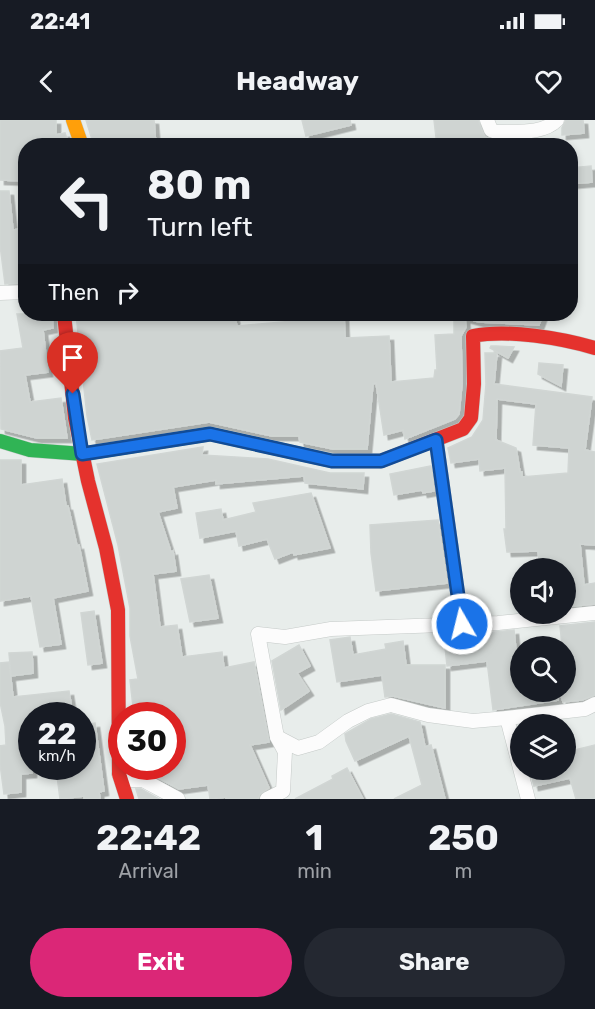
<!DOCTYPE html>
<html lang="en">
<head>
<meta charset="utf-8">
<style>
  :root { --surface:#171b24; --page:#242831; --text:#f1f3f6; --muted:#9ea1a6; --accent:#db2777 }
  body { margin:0; font-family:Rubik,sans-serif; background:var(--page); color:var(--text); height:100vh; display:flex; flex-direction:column; font-size:22px; white-space:nowrap }
  * { box-sizing:border-box; margin:0 }
  p { font-size:20px; color:var(--muted) }
  .icon { flex:none; width:33px; height:33px; fill:none; stroke:currentColor; stroke-width:2; stroke-linecap:round; stroke-linejoin:round }
  .map { position:relative; height:679px; overflow:hidden }
  .sheet { display:flex; flex-direction:column; background:var(--surface); flex:1 }
  .sheet>* { flex:none }
  .hud { position:absolute; left:18px; top:18px; width:560px; height:183px; border-radius:24px; box-shadow:0 3px 9px #0003; background:#171b24; color:var(--text); overflow:hidden }
  .fabs { position:absolute; left:510px; top:438px; display:grid; gap:12px }
  .fabs a { display:grid; place-items:center; width:66px; height:66px; border-radius:50%; background:var(--surface); box-shadow:0 3px 9px #0003; font-size:30px }
  .speed { position:absolute; left:18px; top:582px; display:flex; gap:12px; font-size:30px; font-weight:700; text-align:center }
  .speed>* { display:grid; place-content:center; width:78px; height:78px; border-radius:50%; background:var(--surface); box-shadow:0 3px 9px #0003; line-height:1 }
  .speed small { font-size:15px; font-weight:400 }
  .speed .limit { border:9px solid #d22; background:#fff; color:#111 }
  .pin { position:absolute; display:grid; place-items:center; width:51px; height:51px; color:#fff; margin:-62px -26px; border-radius:50% 50% 50% 0; rotate:-45deg; box-shadow:0 0 6px #0007 }
  .pin .icon { rotate:45deg }
  .me { position:absolute; width:66px; margin:-33px; rotate:352deg; stroke-linejoin:round; filter:drop-shadow(0 0 4px #0008) }
  .turn { display:flex; align-items:center; gap:21px; height:126px; padding:0 30px; font-size:27px }
  .turn .icon { width:78px; height:78px; stroke-width:2.5 }
  .turn b { display:block; font-size:42px; line-height:51px }
  .then { display:flex; align-items:center; height:57px; padding:0 30px; background:#0003; gap:12px; font-size:22px }
  .eta { display:flex; justify-content:space-evenly; align-items:center; height:102px; text-align:center }
  .eta b { font-size:36px; font-weight:700; line-height:42px }
  .cta { display:flex; gap:12px; margin-top:auto; padding:12px 30px }
  .cta a { flex:1; height:69px; border-radius:36px; background:var(--accent); color:#fff; font-size:24px; font-weight:700; line-height:69px; text-align:center }
  .cta a+a { background:var(--page); color:var(--text) }
  .status { display:flex; justify-content:space-between; align-items:center; height:42px; padding:0 30px; background:var(--surface); direction:ltr }
  .status svg { height:16px; fill:currentColor }
  header { display:flex; justify-content:space-between; align-items:center; height:78px; padding:0 30px; background:var(--surface); font-size:27px; font-weight:700 }
  .map>svg:first-child { display:block }
</style>
</head>
<body>
<div class="status"><b>22:41</b><svg viewBox="0 0 49 12"><path d="M0 12V9h3v3zM5 12V6h3v6zM10 12V3h3v9zM15 12V0h3v12zM26 1h20v11H26zM47 4h2v5h-2z"/></svg></div>
<header><svg class="icon" aria-label="back" viewBox="0 0 24 24"><path d="M15 5l-7 7 7 7"/></svg>Headway<svg class="icon" aria-label="heart" viewBox="0 0 24 24"><path d="M12 20l-8-8c-3-5 5-10 8-4 3-6 11-1 8 4z"/></svg></header>
<div class="map">
<svg width="595" height="679" viewBox="0 0 595 679">
  <defs>
    <filter id="shadow"><feDropShadow dx="4.5" dy="4.5" stdDeviation="0" flood-color="#0004"/></filter>
  </defs>
  <rect width="100%" height="100%" fill="#e8edeb"/>
  <!-- building -->
  <g fill="#cfd4d2" stroke="#d1d6d4" stroke-width="1.5" fill-rule="evenodd" filter="url(#shadow)">
    <polygon points="0,0 56,0 56,15 65,13 69,26 26,26 26,61 0,60"/>
    <polygon points="86,0 154,0 156,26 94,26"/>
    <polygon points="302,0 350,0 351,5 306,16"/>
    <polygon points="434,0 478,0 485,17 496,21 513,21 513,26 437,26"/>
    <polygon points="566,0 583,0 584,13 562,15 562,8"/>
    <polygon points="591,46 592,62 570,64 570,48"/>
    <polygon points="0,71 9,71 13,110 20,109 23,146 26,146 26,163 5,164 0,125"/>
    <polygon points="17,194 52,194 53,208 43,210 48,252 25,255 30,282 61,278 67,318 37,318 1,309 0,231 23,228"/>
    <polygon points="76,194 234,194 237,206 294,201 294,194 344,194 345,218 389,216 391,262 434,258 435,250 437,250 435,215 454,214 454,194 543,194 539,205 479,202 465,198 466,207 461,216 462,264 459,294 455,299 405,319 403,310 384,315 376,263 373,264 367,329 333,329 300,322 299,316 272,316 209,302 92,320 87,296"/>
    <polygon points="491,226 496,226 514,227 508,238 490,228"/>
    <path d="M485,233H497L494,264L592,277L585,330L595,332V425L580,424L584,465L595,463V484L566,487V448H540L538,431L507,432L504,409H506L505,348L480,351L479,339L451,343L448,328L472,317L483,300L486,264ZM497,279L536,284L533,325L569,328L568,353L522,357V352H520L516,328L496,320Z"/>
    <polygon points="539,243 563,245 561,266 538,254"/>
    <polygon points="203,327 202,335 268,339 330,353 364,353 363,369 305,363 304,356 216,364 216,360 173,367 177,388 158,392 171,432 173,431 176,451 153,454 160,507 177,505 182,537 222,532 224,548 254,542 269,622 250,625 269,668 260,674 258,679 226,679 226,677 210,679 208,665 179,669 147,652 172,649 172,596 134,596 130,560 138,559 130,516 130,488 118,425 97,344"/>
    <polygon points="0,340 21,340 21,365 62,359 66,386 68,386 77,426 79,425 88,471 53,478 61,524 40,527 31,476 0,481"/>
    <polygon points="431,346 434,371 423,373 422,370 394,375 390,354"/>
    <polygon points="311,373 330,428 294,435 293,432 275,439 267,419 239,426 236,411 200,418 196,393 221,389 223,400 256,392 253,383"/>
    <polygon points="438,400 447,463 376,471 371,433 370,405"/>
    <polygon points="209,455 218,498 190,502 181,459"/>
    <polygon points="94,491 102,543 88,545 81,493"/>
    <polygon points="595,502 595,575 582,580 563,582 560,572 566,572 566,526 562,526 560,506"/>
    <polygon points="514,510 520,572 557,572 558,580 493,590 487,541 447,546 444,517"/>
    <polygon points="350,517 353,535 386,529 385,524 403,521 406,545 445,545 445,588 393,576 385,577 382,555 337,562 330,520"/>
    <polygon points="299,525 310,546 297,553 309,571 281,590 272,541"/>
    <polygon points="32,532 33,553 11,556 9,533"/>
    <polygon points="9,542 13,577 69,571 73,596 32,596 32,653 21,654 21,672 4,674 0,644 0,626 6,625 5,606 0,582 0,543"/>
    <polygon points="391,594 420,602 425,627 431,625 445,679 394,679 422,665 409,616 355,641 346,621 345,614 371,599"/>
    <polygon points="95,603 104,671 99,672 100,679 84,679 84,676 60,679 56,648 82,646 82,605"/>
    <polygon points="595,625 595,679 576,679 570,658 534,666 530,650 566,650 566,632"/>
    <polygon points="347,648 363,679 295,679 333,659 332,656"/>
    <polygon points="136,669 141,669 159,679 139,679"/>
  </g>
  <g fill="none" stroke-linecap="round" stroke-linejoin="round">
    <!-- street casing -->
    <g stroke="#c5cac8" stroke-width="15">
      <g id="street">
        <path d="M487,0L491,10L496,12C516,11 542,15 557,0"/>
        <polyline points="0,173 26,172"/>
        <polyline points="436,320 462,504"/>
        <polyline points="277,617 298,628 319,622 348,601 368,591 391,585 428,595 473,601 507,598"/>
        <polyline points="119,654 128,660 143,660 178,679"/>
        <polyline points="267,679 283,671 285,632 277,617 258,514 285,517 331,509 498,503 595,493"/>
        <polyline points="528,679 507,598 585,589 595,584"/>
      </g>
    </g>
    <!-- fast casing -->
    <g stroke="#c3cbc8" stroke-width="15">
      <polyline id="fast" points="0,321 30,330 83,334 210,314 332,341 381,341"/>
    </g>
    <!-- slow casing -->
    <g stroke="#c3cbc8" stroke-width="15">
      <polyline id="slow" points="73,0 82,26"/>
    </g>
    <!-- jam casing -->
    <g stroke="#c3cbc8" stroke-width="15">
      <g id="jam">
        <polyline points="64,194 75,298 88,361 106,428 118,490 119,654 127,679"/>
        <path d="M381,341L463,309L471,298L474,264L473,216C508,209 561,218 595,228"/>
      </g>
    </g>
    <!-- street -->
    <use href="#street" stroke="#fcfcfc" stroke-width="14"/>
    <!-- fast -->
    <use href="#fast" stroke="#30b455" stroke-width="14"/>
    <!-- slow -->
    <use href="#slow" stroke="#ff9f0a" stroke-width="14"/>
    <!-- jam -->
    <use href="#jam" stroke="#e5322d" stroke-width="14"/>
  </g>
  <g fill="none" stroke-linecap="round" stroke-linejoin="round">
    <!-- route casing -->
    <g stroke="#114b97" stroke-width="15">
      <polyline id="route" points="73,274 82,334 210,314 332,341 381,341 436,320 462,504"/>
    </g>
    <!-- route -->
    <use href="#route" stroke="#1a73e8" stroke-width="10"/>
  </g>
</svg>
<div class="fabs">
<a><svg class="icon" aria-label="sound" viewBox="0 0 24 24"><path d="M4 9h4l5-4v14l-5-4H4zM17 9q2 3 0 6"/></svg></a>
<a><svg class="icon" aria-label="search" viewBox="0 0 24 24"><circle cx="10" cy="10" r="6"/><path d="M15 15l6 6"/></svg></a>
<a><svg class="icon" aria-label="layers" viewBox="0 0 24 24"><path d="M12 4l9 5-9 5-9-5zM3 14l9 5 9-5"/></svg></a>
</div>
<div class="speed"><div>22<small>km/h</small></div><div class="limit">30</div></div>
<div class="pin" style="left:73px;top:274px;background:#d93025"><svg class="icon" aria-label="arrive" viewBox="0 0 24 24"><path d="M6 21V4h12l-3 4 3 4H6"/></svg></div>
<svg class="me" style="left:462px;top:504px" viewBox="-20 -20 40 40"><circle r="17" fill="#1a73e8" stroke="#fff" stroke-width="3"/><path d="M0-11L8 9 0 5-8 9z" fill="#fff"/></svg>
<div class="hud">
<div class="turn"><svg class="icon" aria-label="left" viewBox="0 0 24 24"><path d="M17 20v-9H6M10 6l-5 5 5 5"/></svg><div><b>80 m</b>Turn left</div></div>
<div class="then">Then<svg class="icon" aria-label="right" viewBox="0 0 24 24"><path d="M7 20v-9h11M14 6l5 5-5 5"/></svg></div>
</div>
</div>
<section class="sheet">
<div class="eta">
<div><b>22:42</b><p>Arrival</p></div>
<div><b>1</b><p>min</p></div>
<div><b>250</b><p>m</p></div>
</div>
<div class="cta"><a>Exit</a><a>Share</a></div>
</section>
</body>
</html>
